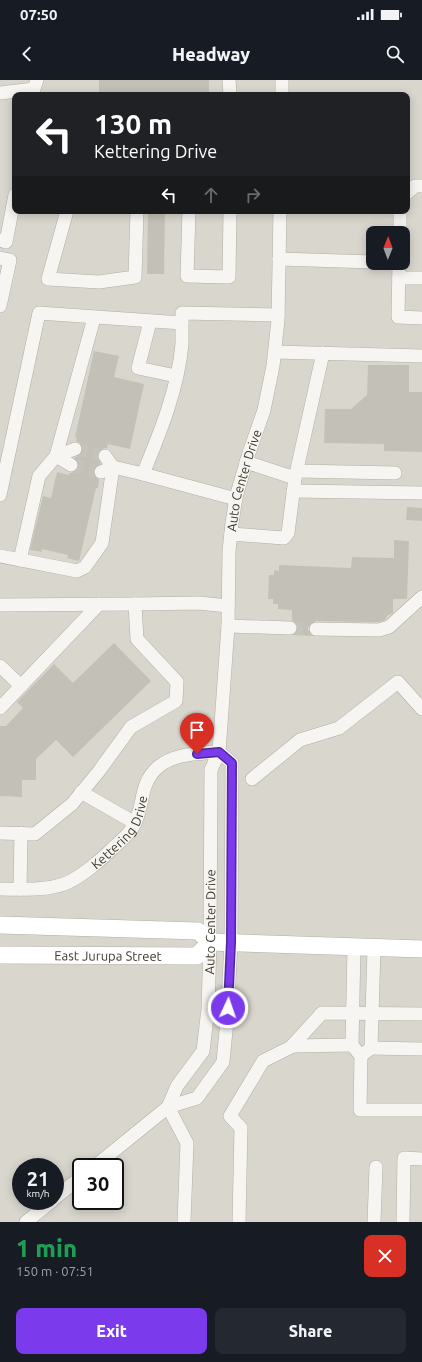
<!DOCTYPE html>
<html lang="en">
<head>
<meta charset="utf-8">
<style>
  :root { --surface:#171b24; --page:#242831; --text:#f1f3f6; --muted:#9ea1a6; --accent:#7c3aed }
  body { margin:0; font-family:Ubuntu,sans-serif; background:var(--page); color:var(--text); height:100vh; display:flex; flex-direction:column; font-size:15px; white-space:nowrap }
  * { box-sizing:border-box; margin:0 }
  p { font-size:13px; color:var(--muted) }
  .icon { flex:none; width:22px; height:22px; fill:none; stroke:currentColor; stroke-width:2; stroke-linecap:round; stroke-linejoin:round }
  .map { position:relative; height:1142px; overflow:hidden }
  .drawer { display:flex; flex-direction:column; background:var(--surface); flex:1 }
  .drawer>* { flex:none }
  .top-card { position:absolute; left:12px; top:12px; width:398px; height:122px; border-radius:8px; box-shadow:0 2px 10px #0003; background:#202124; color:#fff; overflow:hidden }
  .needle { width:26px; rotate:1deg }
  .tools { position:absolute; left:366px; top:146px; display:grid; gap:8px }
  .tools a { display:grid; place-items:center; width:44px; height:44px; border-radius:8px; background:var(--surface); box-shadow:0 2px 10px #0003; font-size:20px }
  .speed { position:absolute; left:12px; top:1078px; display:flex; gap:8px; font-size:20px; font-weight:700; text-align:center }
  .speed>* { display:grid; place-content:center; width:52px; height:52px; border-radius:50%; background:var(--surface); box-shadow:0 2px 10px #0003; line-height:1 }
  .speed small { font-size:10px; font-weight:400 }
  .speed .limit { border:2px solid #111; border-radius:6px; background:#fff; color:#111 }
  .pin { position:absolute; display:grid; place-items:center; width:34px; height:34px; color:#fff; margin:-41px -17px; border-radius:50% 50% 50% 0; rotate:-45deg; box-shadow:0 0 4px #0007 }
  .pin .icon { rotate:45deg }
  .me { position:absolute; width:44px; margin:-22px; rotate:3deg; stroke-linejoin:round; filter:drop-shadow(0 0 3px #0008) }
  .turn { display:flex; align-items:center; gap:14px; height:84px; padding:0 16px; font-size:18px }
  .turn .icon { width:52px; height:52px; stroke-width:2.5 }
  .turn b { display:block; font-size:28px; line-height:34px }
  .lanes { display:flex; align-items:center; height:38px; padding:0 16px; background:#0003; justify-content:center; gap:20px; direction:ltr }
  .lanes .off { opacity:.35 }
  .round { display:grid; place-items:center; flex:none; width:42px; height:42px; border-radius:8px; background:var(--page) }
  .overview { display:flex; align-items:center; justify-content:space-between; height:68px; padding:0 16px }
  h1 { font-size:24px; font-weight:800; line-height:30px; color:#1e9e55 }
  .action { display:flex; gap:8px; margin-top:auto; padding:8px 16px }
  .action a { flex:1; height:46px; border-radius:8px; background:var(--accent); color:#fff; font-size:16px; font-weight:800; line-height:46px; text-align:center }
  .action a+a { background:var(--page); color:var(--text) }
  .status { display:flex; justify-content:space-between; align-items:center; height:28px; padding:0 20px; background:var(--surface); direction:ltr }
  .status svg { height:11px; fill:currentColor }
  header { display:flex; justify-content:space-between; align-items:center; height:52px; padding:0 16px; background:var(--surface); font-size:18px; font-weight:800 }
  .map>svg:first-child { display:block }
</style>
</head>
<body>
<div class="status"><b>07:50</b><svg viewBox="0 0 49 12"><path d="M0 12V9h3v3zM5 12V6h3v6zM10 12V3h3v9zM15 12V0h3v12zM26 1h20v11H26zM47 4h2v5h-2z"/></svg></div>
<header><svg class="icon" aria-label="back" viewBox="0 0 24 24"><path d="M15 5l-7 7 7 7"/></svg>Headway<svg class="icon" aria-label="search" viewBox="0 0 24 24"><circle cx="10" cy="10" r="6"/><path d="M15 15l6 6"/></svg></header>
<div class="map">
<svg width="422" height="1142" viewBox="0 0 422 1142">
  <rect width="100%" height="100%" fill="#e7e6df"/>
  <!-- built -->
  <path fill="#d9d6ce" fill-rule="evenodd" d="M0,0H422V1142H0ZM15,15H407V131H15ZM373,153H403V183H373ZM21,1087H55V1121H21ZM81,1087H115V1121H81Z"/>
  <!-- building -->
  <g fill="#c3c1b7">
    <rect x="99" y="0" width="110" height="15"/>
    <polygon points="148,131 165,131 164,194 147,194"/>
    <polygon points="94,271 119,276 114,297 144,304 130,369 108,364 107,368 101,369 98,373 97,377 101,384 95,387 93,391 94,395 99,400 98,408 96,408 79,481 67,478 68,475 42,469 42,472 30,470 43,416 51,418 57,392 69,395 69,393 75,392 78,389 78,381 74,378 81,374 83,367 80,363 76,361 77,358 75,357"/>
    <polygon points="368,285 409,285 409,312 422,312 422,372 384,371 384,364 324,363 325,329 351,329 367,315"/>
    <polygon points="407,427 422,428 422,441 406,440"/>
    <polygon points="394,460 409,461 407,519 393,519 393,533 387,536 385,540 379,542 367,542 316,541 309,545 308,548 309,553 312,556 294,555 297,552 298,548 297,544 292,540 292,530 278,529 278,524 273,524 273,519 268,519 269,495 274,495 274,490 279,491 279,485 351,488 352,477 394,478"/>
    <polygon points="114,563 151,601 73,677 56,660 36,679 36,700 22,700 22,717 0,716 0,646 6,646 23,628 17,622 54,584 73,603"/>
  </g>
  <g fill="none" stroke-linecap="round" stroke-linejoin="round">
    <!-- minor-tunnel -->
    <g stroke="#c5c4bb" stroke-width="13" stroke-dasharray="13 6" stroke-linecap="butt">
      <polyline points="75,369 105,376"/>
      <polyline points="71,385 101,392"/>
      <polyline points="290,548 316,549"/>
    </g>
    <!-- minor casing -->
    <g stroke="#b1afa5" stroke-width="14">
      <g id="minor">
        <polyline points="229,0 230,15"/>
        <polyline points="0,13 34,9 37,0"/>
        <polyline points="282,15 282,0"/>
        <polyline points="407,113 415,106 422,106"/>
        <polyline points="67,131 48,199 99,202 135,197 137,131"/>
        <polyline points="189,131 187,196 229,197 230,131"/>
        <polyline points="400,153 400,131"/>
        <polyline points="0,160 6,162 15,115"/>
        <polyline points="0,178 10,180 0,226"/>
        <polyline points="279,179 373,182"/>
        <polyline points="399,183 398,237 422,238"/>
        <polyline points="399,198 422,198"/>
        <polyline points="150,242 138,288 176,296"/>
        <polyline points="275,272 422,276"/>
        <polyline points="56,376 75,369"/>
        <polyline points="56,376 71,385"/>
        <polyline points="246,382 295,398"/>
        <polyline points="297,391 395,393"/>
        <polyline points="101,392 113,387 105,376"/>
        <polyline points="293,411 422,413"/>
        <polyline points="0,415 39,233 182,243"/>
        <path d="M236,419L143,394C160,353 178,309 182,264C182,254 182,243 182,233L278,235"/>
        <polyline points="231,454 284,458 288,453 295,398 323,273"/>
        <polyline points="0,476 77,491 85,487 102,463 113,387 143,394"/>
        <polyline points="20,480 39,396 56,376 94,238"/>
        <polyline points="0,525 135,524"/>
        <polyline points="228,546 290,548"/>
        <polyline points="316,549 379,550 389,547 422,517"/>
        <polyline points="0,586 21,606"/>
        <polyline points="0,628 99,524"/>
        <polyline points="252,699 300,660 339,648 398,602 422,629"/>
        <polyline points="81,712 135,743"/>
        <polyline points="0,753 35,754 72,724 99,691 131,647 176,621 177,602 137,559 135,524 199,523 228,526"/>
        <path id="s1" d="M0,809C21,809 44,811 64,804C80,798 101,780 113,768C120,762 132,751 135,743C145,722 139,704 158,687C175,673 198,674 219,672"/>
        <polyline points="20,809 21,753"/>
        <polyline points="354,867 352,965 361,976 360,1030 422,1030"/>
        <polyline points="292,966 352,965"/>
        <polyline points="371,968 422,969"/>
        <polyline points="361,976 371,968 374,868"/>
        <path id="s2" d="M168,1027L177,1006L203,971L208,929L210,862L211,690L219,672L228,546L229,471L232,443L236,417L249,373L264,330L273,286L278,240L280,131"/>
        <polyline points="168,1027 187,1063 184,1142"/>
        <polyline points="94,1087 168,1027 197,1018 223,982 227,940 231,863 232,683 219,672"/>
        <polyline points="55,1118 81,1097"/>
        <polyline points="26,1142 52,1121"/>
        <polyline points="239,1142 241,1048 230,1036 263,981 291,967 322,933 422,934"/>
        <polyline points="374,1142 376,1087"/>
        <polyline points="403,1142 404,1078 422,1079"/>
      </g>
    </g>
    <!-- major casing -->
    <g stroke="#b2aea0" stroke-width="18">
      <g id="major">
        <polyline points="0,845 198,851 210,862 422,869"/>
        <path id="s3" d="M0,875L197,876L210,862"/>
      </g>
    </g>
    <!-- minor -->
    <use href="#minor" stroke="#f6f5f2" stroke-width="13"/>
    <!-- major -->
    <use href="#major" stroke="#fff" stroke-width="17"/>
  </g>
  <g fill="none" stroke-linecap="round" stroke-linejoin="round">
    <!-- route casing -->
    <g stroke="#51269a" stroke-width="10">
      <polyline id="route" points="197,674 219,672 232,683 231,862 228,928"/>
    </g>
    <!-- route -->
    <use href="#route" stroke="#7c3aed" stroke-width="7"/>
  </g>
  <g text-anchor="middle" dominant-baseline="central" stroke-width="3" stroke-linejoin="round" paint-order="stroke">
    <!-- street labels -->
    <g font-size="13" fill="#3d3a2a" stroke="#f5f3ef">
      <text stroke="none"><textPath href="#s2" startOffset="641">Auto Center Drive</textPath></text>
      <text stroke="none"><textPath href="#s1" startOffset="143">Kettering Drive</textPath></text>
      <text stroke="none"><textPath href="#s2" startOffset="196">Auto Center Drive</textPath></text>
      <text stroke="none"><textPath href="#s3" startOffset="108">East Jurupa Street</textPath></text>
    </g>
  </g>
</svg>
<div class="tools">
<a><svg class="needle" viewBox="-14 -14 28 28"><path d="M0-13l5 13h-10z" fill="#e53935"/><path d="M0 13l5-13h-10z" fill="#9ea1a6"/></svg></a>
</div>
<div class="speed"><div>21<small>km/h</small></div><div class="limit">30</div></div>
<div class="pin" style="left:197px;top:674px;background:#d93025"><svg class="icon" aria-label="arrive" viewBox="0 0 24 24"><path d="M6 21V4h12l-3 4 3 4H6"/></svg></div>
<svg class="me" style="left:228px;top:928px" viewBox="-20 -20 40 40"><circle r="17" fill="#7c3aed" stroke="#fff" stroke-width="3"/><path d="M0-11L8 9 0 5-8 9z" fill="#fff"/></svg>
<div class="top-card">
<div class="turn"><svg class="icon" aria-label="left" viewBox="0 0 24 24"><path d="M17 20v-9H6M10 6l-5 5 5 5"/></svg><div><b>130 m</b>Kettering Drive</div></div>
<div class="lanes"><svg class="icon" aria-label="left" viewBox="0 0 24 24"><path d="M17 20v-9H6M10 6l-5 5 5 5"/></svg><svg class="icon off" aria-label="ahead" viewBox="0 0 24 24"><path d="M12 20V5M6 11l6-6 6 6"/></svg><svg class="icon off" aria-label="right" viewBox="0 0 24 24"><path d="M7 20v-9h11M14 6l5 5-5 5"/></svg></div>
</div>
</div>
<section class="drawer">
<div class="overview"><div><h1>1 min</h1><p>150 m · 07:51</p></div><a class="round" style="background:#d93025;color:#fff"><svg class="icon" aria-label="close" viewBox="0 0 24 24"><path d="M6 6l12 12M18 6L6 18"/></svg></a></div>
<div class="action"><a>Exit</a><a>Share</a></div>
</section>
</body>
</html>
